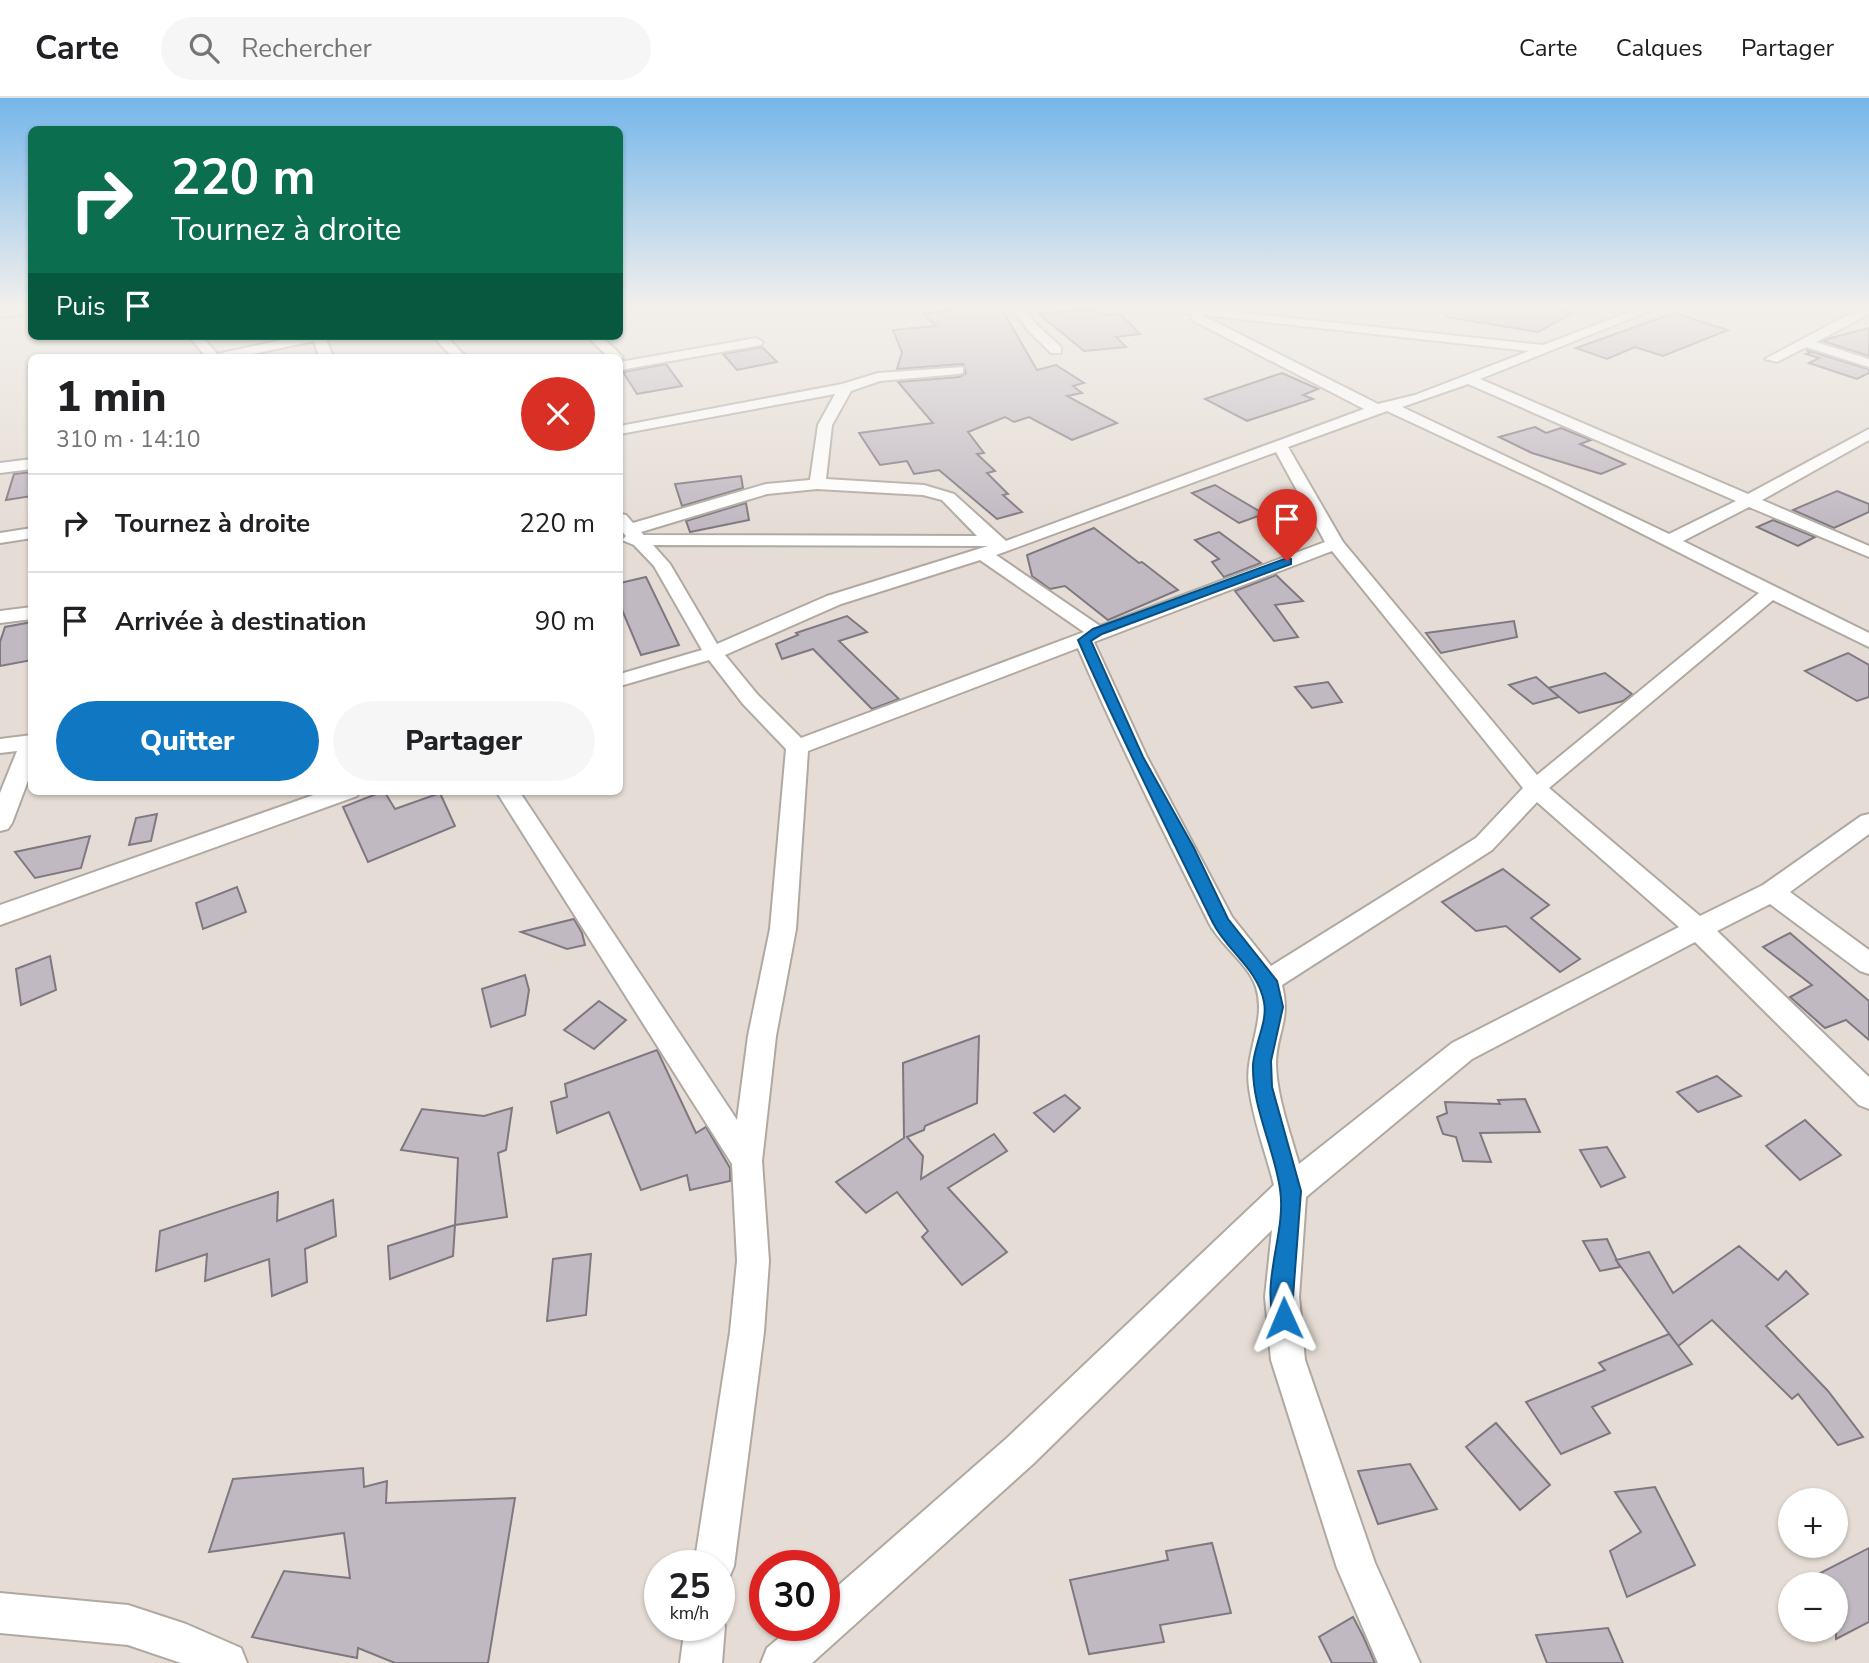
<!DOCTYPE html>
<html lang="fr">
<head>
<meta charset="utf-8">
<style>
  :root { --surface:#fff; --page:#f6f6f6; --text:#202124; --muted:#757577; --line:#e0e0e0; --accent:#1078c3 }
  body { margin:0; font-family:"Nunito Sans",sans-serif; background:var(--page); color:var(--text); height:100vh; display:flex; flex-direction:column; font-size:26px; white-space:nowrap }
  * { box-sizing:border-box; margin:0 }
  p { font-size:23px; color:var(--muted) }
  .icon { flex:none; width:38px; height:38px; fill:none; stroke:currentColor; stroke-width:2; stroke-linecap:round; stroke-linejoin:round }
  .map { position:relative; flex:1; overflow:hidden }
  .drawer { position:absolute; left:28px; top:256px; width:595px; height:441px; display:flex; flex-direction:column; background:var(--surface); border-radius:10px; box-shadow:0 2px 5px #0004 }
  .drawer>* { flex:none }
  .hud { position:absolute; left:28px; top:28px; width:595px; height:214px; border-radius:10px; box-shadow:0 2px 5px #0004; background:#0b6e4f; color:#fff; overflow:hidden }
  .buttons { position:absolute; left:1778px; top:1390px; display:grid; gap:14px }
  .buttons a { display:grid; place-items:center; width:70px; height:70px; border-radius:50%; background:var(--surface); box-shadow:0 2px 5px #0004; font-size:35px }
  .speed { position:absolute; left:644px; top:1452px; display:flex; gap:14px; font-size:35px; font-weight:700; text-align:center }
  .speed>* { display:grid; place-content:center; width:91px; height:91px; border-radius:50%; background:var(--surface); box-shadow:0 2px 5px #0004; line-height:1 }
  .speed small { font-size:18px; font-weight:400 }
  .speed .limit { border:10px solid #d22; background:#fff; color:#111 }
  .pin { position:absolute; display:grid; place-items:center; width:60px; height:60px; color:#fff; margin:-72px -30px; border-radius:50% 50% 50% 0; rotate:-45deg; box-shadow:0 0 7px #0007 }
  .pin .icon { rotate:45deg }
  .me { position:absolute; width:77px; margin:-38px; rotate:359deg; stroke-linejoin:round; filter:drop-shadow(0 0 5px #0008) }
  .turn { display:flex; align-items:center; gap:24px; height:147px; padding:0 28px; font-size:32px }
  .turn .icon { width:91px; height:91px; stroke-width:2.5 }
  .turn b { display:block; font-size:49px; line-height:60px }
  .then { display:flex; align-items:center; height:66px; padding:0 28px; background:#0003; gap:14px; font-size:26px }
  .round { display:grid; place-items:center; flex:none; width:74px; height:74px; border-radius:37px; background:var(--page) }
  .overview { display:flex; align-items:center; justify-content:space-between; height:119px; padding:0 28px }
  h1 { font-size:42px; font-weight:800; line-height:52px }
  .button { display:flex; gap:14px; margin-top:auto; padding:14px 28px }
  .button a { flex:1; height:80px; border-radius:42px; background:var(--accent); color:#fff; font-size:28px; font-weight:800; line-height:80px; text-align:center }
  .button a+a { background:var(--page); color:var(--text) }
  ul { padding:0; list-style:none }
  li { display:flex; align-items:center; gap:21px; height:98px; padding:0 28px; border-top:2px solid var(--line) }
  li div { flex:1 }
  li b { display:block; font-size:26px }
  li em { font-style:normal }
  header { display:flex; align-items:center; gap:42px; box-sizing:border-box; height:98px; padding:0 35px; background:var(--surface); border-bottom:2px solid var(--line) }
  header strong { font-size:33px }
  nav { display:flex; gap:38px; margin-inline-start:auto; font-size:24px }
  .search { width:490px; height:63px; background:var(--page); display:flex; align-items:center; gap:18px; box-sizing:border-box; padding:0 24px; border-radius:38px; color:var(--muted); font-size:26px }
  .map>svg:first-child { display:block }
</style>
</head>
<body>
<header>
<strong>Carte</strong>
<div class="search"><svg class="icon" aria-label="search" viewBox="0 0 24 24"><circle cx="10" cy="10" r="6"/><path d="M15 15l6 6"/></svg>Rechercher</div>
<nav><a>Carte</a><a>Calques</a><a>Partager</a></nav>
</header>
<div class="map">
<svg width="1869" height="1565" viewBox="0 0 1869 1565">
  <rect width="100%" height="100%" fill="#e5ddd5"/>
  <!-- building -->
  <g fill="#c1b9c2" stroke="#7f7880" stroke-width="2">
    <polygon points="981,208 1000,208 1037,272 1056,267 1084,285 1073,288 1082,295 1067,298 1117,325 1072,342 1029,319 1014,324 1005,319 968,334 984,355 977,356 995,373 987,375 1008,396 1003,397 1022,414 997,421 939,372 914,376 907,363 880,367 859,335 933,325 898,284 959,279 966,275 963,266 897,271 902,254 893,232 936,228 923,216"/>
    <polygon points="1446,208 1547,208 1573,215 1538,234 1446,219"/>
    <polygon points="1099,211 1104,217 1120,216 1140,236 1116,239 1126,249 1084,253 1038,215"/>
    <polygon points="1674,215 1728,232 1663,258 1635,249 1607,261 1576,250"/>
    <polygon points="1869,230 1869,258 1823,243 1827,241"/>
    <polygon points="762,249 777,264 737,272 723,256"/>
    <polygon points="1806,252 1868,271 1869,271 1869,275 1857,281 1809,265 1819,260 1806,256 1811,254"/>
    <polygon points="666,266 682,288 637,296 623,274"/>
    <polygon points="1282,275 1318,291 1303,297 1313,301 1247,323 1205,301"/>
    <polygon points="1535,329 1546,335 1561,330 1591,342 1580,346 1625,366 1601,376 1532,355 1499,339"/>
    <polygon points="32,374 32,398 6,402 14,376"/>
    <polygon points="741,378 743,390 682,408 675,386"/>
    <polygon points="1215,387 1264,416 1239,425 1192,395"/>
    <polygon points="1837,393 1869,406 1869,414 1834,430 1793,412"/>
    <polygon points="746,405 749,422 690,434 686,423"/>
    <polygon points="1773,422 1815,439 1798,448 1757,429"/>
    <polygon points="1094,430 1139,465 1142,464 1178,492 1108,522 1065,488 1050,491 1032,478 1027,457"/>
    <polygon points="1219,434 1261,465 1224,479 1212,464 1219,461 1195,442"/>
    <polygon points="1276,477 1303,503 1275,507 1298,539 1274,543 1235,493"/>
    <polygon points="646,479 679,547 641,557 620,507 620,485"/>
    <polygon points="847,518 867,534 839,543 899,601 872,611 813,551 782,561 776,546 798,537 796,535"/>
    <polygon points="1514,523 1517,539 1441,555 1426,535"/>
    <polygon points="32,524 32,562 0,568 0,544 5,529"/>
    <polygon points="1848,555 1869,567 1869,599 1857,603 1805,573"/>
    <polygon points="1605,575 1632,596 1623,603 1579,615 1548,590"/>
    <polygon points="1536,579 1559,599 1533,606 1509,587"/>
    <polygon points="1328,584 1342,604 1312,610 1295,589"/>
    <polygon points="384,693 395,711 440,695 455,728 368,764 343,709"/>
    <polygon points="157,716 151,743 129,747 136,720"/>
    <polygon points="90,738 81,770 35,780 15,754"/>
    <polygon points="1503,771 1549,807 1531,820 1580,861 1560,874 1506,828 1476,833 1442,804"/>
    <polygon points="237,789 246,814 203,831 196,805"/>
    <polygon points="574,821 582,835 585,847 567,851 521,834"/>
    <polygon points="1790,835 1869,903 1869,942 1846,922 1825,930 1790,899 1812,887 1763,849"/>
    <polygon points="50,858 56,892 21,907 16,871"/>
    <polygon points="525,877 529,892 525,917 491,929 482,891"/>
    <polygon points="599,903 626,922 594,951 564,932"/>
    <polygon points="979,938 977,1005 925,1028 924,1032 907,1039 923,1058 921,1081 994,1036 1007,1053 948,1090 1007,1154 962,1187 922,1139 928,1133 897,1094 866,1115 836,1084 904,1040 903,965"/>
    <polygon points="657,952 696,1035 706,1029 730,1070 730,1083 690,1092 687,1077 641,1092 609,1014 557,1035 551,1004 567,999 565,986"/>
    <polygon points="1717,978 1741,998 1698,1014 1677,994"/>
    <polygon points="1065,997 1080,1010 1054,1034 1034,1015"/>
    <polygon points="1525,1001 1540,1034 1480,1035 1491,1064 1463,1063 1456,1039 1443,1036 1437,1019 1447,1015 1445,1004 1500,1006 1498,1002"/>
    <polygon points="512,1010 506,1052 498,1055 507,1119 455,1127 458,1060 401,1052 422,1011 484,1018"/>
    <polygon points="1805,1022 1841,1057 1800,1082 1766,1048"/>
    <polygon points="1607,1049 1625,1079 1601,1089 1580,1052"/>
    <polygon points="278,1094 277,1123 333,1102 336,1138 305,1151 307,1184 272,1198 269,1161 205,1183 207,1156 156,1173 160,1133"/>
    <polygon points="455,1127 453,1158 390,1181 388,1148"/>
    <polygon points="1607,1141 1620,1169 1600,1173 1583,1143"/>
    <polygon points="1739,1148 1778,1182 1786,1173 1808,1196 1766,1228 1828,1293 1863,1339 1838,1347 1798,1296 1792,1301 1712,1222 1678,1248 1616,1162 1649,1154 1673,1195"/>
    <polygon points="591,1156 586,1217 547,1223 553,1161"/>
    <polygon points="1669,1236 1692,1266 1592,1309 1610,1335 1561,1356 1526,1304 1605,1272 1599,1265"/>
    <polygon points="1496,1325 1550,1387 1520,1412 1466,1349"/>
    <polygon points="1410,1366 1437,1411 1378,1426 1358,1373"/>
    <polygon points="363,1370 364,1389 387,1383 386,1405 515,1400 488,1565 395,1565 358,1550 357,1560 252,1539 284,1473 350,1480 344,1435 209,1454 233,1381"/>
    <polygon points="1655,1389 1695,1467 1627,1499 1610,1453 1641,1434 1615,1394"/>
    <polygon points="1212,1445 1231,1515 1160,1527 1164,1544 1089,1556 1070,1482 1168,1462 1166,1453"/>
    <polygon points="1869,1450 1869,1524 1836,1541 1836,1486 1799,1486"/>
    <polygon points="1353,1519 1363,1538 1375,1565 1332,1565 1319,1539"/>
    <polygon points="1608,1530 1623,1565 1547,1565 1536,1537"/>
  </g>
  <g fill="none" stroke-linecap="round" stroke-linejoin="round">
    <!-- minor casing -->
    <g stroke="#b0a9a1" stroke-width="4">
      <g id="minor">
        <polygon points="32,208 32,215 0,219 0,211"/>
        <polygon points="1011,208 1023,208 1035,225 1061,249 1061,255 1051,255 1027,231"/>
        <path d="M1178,208L1543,247L1645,208H1662L1480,281L1748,396L1869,331V342L1762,402L1869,448V459L1749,409L1683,443L1869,535V549L1773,502L1549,690L1700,818L1763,787L1861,718L1869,716V736L1790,794L1869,852V876L1860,873L1770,806L1717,833L1869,979V1011L1859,1007L1695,844L1472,961L1306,1099L1299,1199L1305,1262L1375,1465L1420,1565H1378L1337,1470L1271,1262L1265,1199L1272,1132L1033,1366L812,1565H761L767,1550L793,1528H824V1500L1007,1340L1274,1087C1266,1055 1253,1022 1249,989C1244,955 1267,922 1256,889C1248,865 1221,848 1209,825C1164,734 1118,643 1078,550L808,653L796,831L776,938L762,1063L769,1163L764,1234L734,1468L728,1482L719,1485V1468H694L730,1234L737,1163L732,1066L496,693H519L737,1022L748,938L770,831L786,651L743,606L709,562L620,588V576L702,552L654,468L634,447L622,442L626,438L620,431V416L626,417L633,425L766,386L810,382L818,327L835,296L620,336V328L842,286L878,275L963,269V275L958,276L880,283L851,293L832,327L826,381L924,387L954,396L1006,443L1364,311L1192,222L1193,216L1177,214ZM1202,217L1529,253L1415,297L1378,306ZM1468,286L1736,403L1669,436L1402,309ZM1387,313L1548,388L1759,495L1537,677L1343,444L1288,349ZM1276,354L1325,444L1100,528L996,457ZM817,391L923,397L942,402L977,438L644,437L641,434L767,396ZM653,447L988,448L827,498L717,546L670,466ZM1332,453L1523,690L1476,740L1271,868L1232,819L1147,659L1094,544ZM980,462L1084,534L801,640L757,596L725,557L841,506ZM1537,704L1679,829L1452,945L1299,1066C1290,1034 1277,1000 1276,967C1276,935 1291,923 1282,887L1492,752Z"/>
        <polygon points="1865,208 1869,208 1869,216 1816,244 1869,261 1869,269 1806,249 1777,264 1765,261"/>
        <polygon points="189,238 202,238 217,256 300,238 325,238 333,259 319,259 314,243 239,259 206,259"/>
        <polygon points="433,238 446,238 466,259 452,259"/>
        <polygon points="587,238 601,238 623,259 620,262 620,259 608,259"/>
        <polygon points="756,240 763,244 761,247 620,272 620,264"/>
        <polygon points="32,361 32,371 0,375 0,365"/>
        <polygon points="32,430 32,440 0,445 0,435"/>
        <polygon points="32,509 32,521 0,525 0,513"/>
        <polygon points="32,637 32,672 12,725 8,731 0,733 0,695 17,653 0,655 0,641"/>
        <polygon points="325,693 360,693 357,698 0,827 0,807"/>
        <polygon points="0,1495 128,1507 186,1526 241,1550 247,1565 181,1565 128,1547 0,1535"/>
        <polygon points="719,1514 725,1528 722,1565 680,1565 685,1528 719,1528"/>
      </g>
    </g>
    <!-- minor -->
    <use href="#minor" fill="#fff" fill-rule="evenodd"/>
  </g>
  <!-- sky -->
  <linearGradient id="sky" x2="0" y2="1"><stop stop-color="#75b6ea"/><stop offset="0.49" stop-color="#f3f0ec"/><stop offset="1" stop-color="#f3f0ec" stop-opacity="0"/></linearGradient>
  <rect width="1869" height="427" fill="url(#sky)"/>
  <!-- route -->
  <path fill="#1078c3" stroke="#0a4e7f" stroke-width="2" d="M1287,460L1291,461V466L1102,536L1091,543L1143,659L1194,750L1228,821L1277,883L1283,909L1271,963L1272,989L1301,1093L1293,1199L1295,1220L1292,1228L1284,1231L1276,1228C1259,1185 1287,1135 1280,1091C1274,1049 1252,1010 1253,967C1254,947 1268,924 1264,904C1258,871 1228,854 1213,825C1167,731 1120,638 1078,542L1093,531Z"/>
</svg>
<div class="buttons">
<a>+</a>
<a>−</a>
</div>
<div class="speed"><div>25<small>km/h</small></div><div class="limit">30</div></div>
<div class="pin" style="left:1287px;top:463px;background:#d93025"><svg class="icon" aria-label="arrive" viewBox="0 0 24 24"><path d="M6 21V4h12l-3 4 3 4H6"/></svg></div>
<svg class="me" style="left:1284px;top:1220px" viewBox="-20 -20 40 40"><path d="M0-17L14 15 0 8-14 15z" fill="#1078c3" stroke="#fff" stroke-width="4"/></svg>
<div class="hud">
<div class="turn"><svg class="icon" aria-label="right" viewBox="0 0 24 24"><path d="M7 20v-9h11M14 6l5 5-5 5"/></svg><div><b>220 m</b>Tournez à droite</div></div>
<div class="then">Puis<svg class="icon" aria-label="arrive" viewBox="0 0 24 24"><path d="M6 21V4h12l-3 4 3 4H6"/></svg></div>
</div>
<section class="drawer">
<div class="overview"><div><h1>1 min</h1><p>310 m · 14:10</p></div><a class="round" style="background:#d93025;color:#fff"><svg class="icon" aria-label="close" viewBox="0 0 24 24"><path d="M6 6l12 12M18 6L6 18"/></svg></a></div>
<ul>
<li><svg class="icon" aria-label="right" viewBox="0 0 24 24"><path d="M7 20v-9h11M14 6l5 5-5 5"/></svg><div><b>Tournez à droite</b></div><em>220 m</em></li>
<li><svg class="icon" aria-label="arrive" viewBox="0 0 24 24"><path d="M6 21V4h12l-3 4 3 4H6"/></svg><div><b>Arrivée à destination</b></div><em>90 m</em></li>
</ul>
<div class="button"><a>Quitter</a><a>Partager</a></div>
</section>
</div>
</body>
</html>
